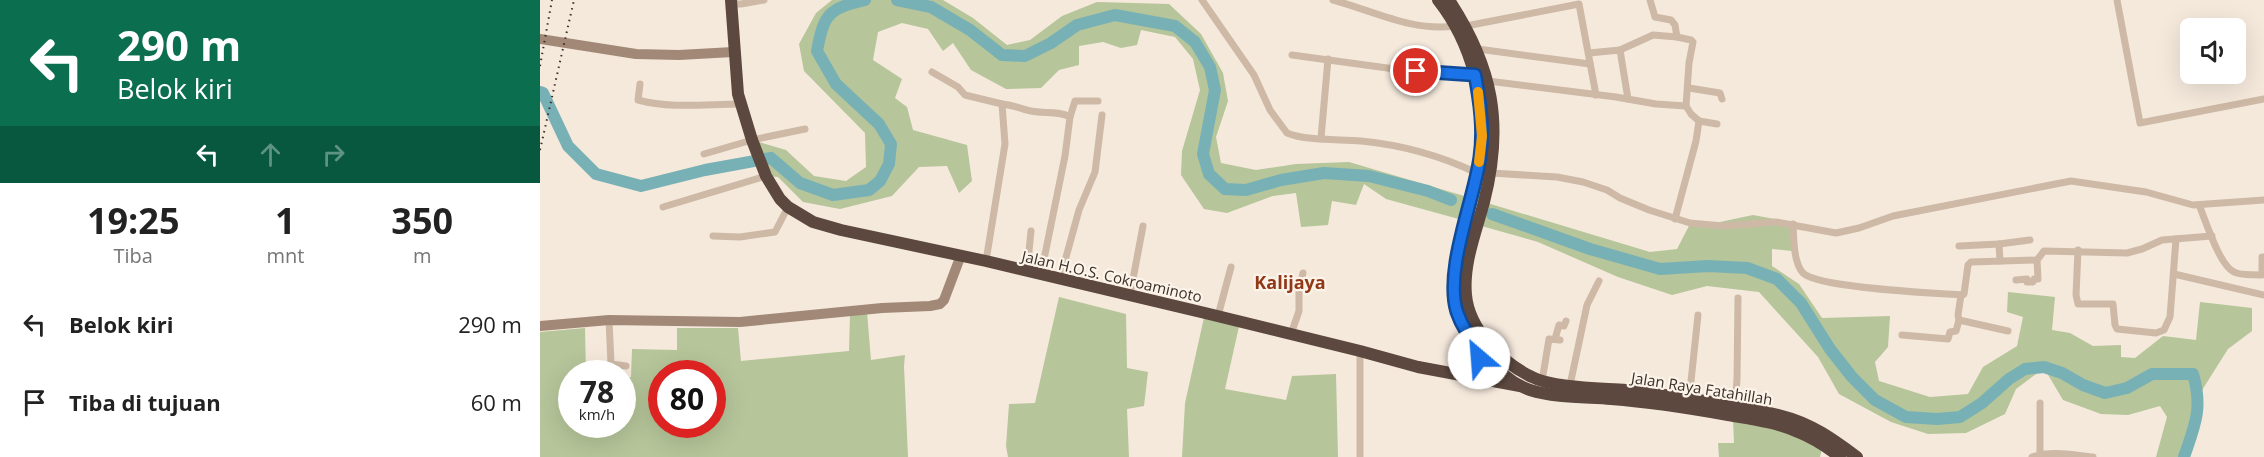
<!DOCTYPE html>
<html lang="id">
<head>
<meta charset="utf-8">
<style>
  :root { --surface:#fff; --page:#f2f2f2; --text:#222; --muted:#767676 }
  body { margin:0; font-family:"Open Sans",sans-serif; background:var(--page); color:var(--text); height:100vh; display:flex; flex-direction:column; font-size:22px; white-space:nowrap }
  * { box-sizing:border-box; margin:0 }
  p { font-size:20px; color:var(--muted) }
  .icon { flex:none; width:33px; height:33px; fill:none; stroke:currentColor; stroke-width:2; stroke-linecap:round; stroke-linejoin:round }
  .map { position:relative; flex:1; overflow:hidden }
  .details { display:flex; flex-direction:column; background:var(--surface); width:540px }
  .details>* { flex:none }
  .hud { background:#0b6e4f; color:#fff; overflow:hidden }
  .controls { position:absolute; left:1640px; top:18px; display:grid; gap:12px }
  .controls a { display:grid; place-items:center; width:66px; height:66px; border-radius:9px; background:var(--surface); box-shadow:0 6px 24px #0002; font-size:30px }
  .speed { position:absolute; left:18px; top:360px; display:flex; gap:12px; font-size:30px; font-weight:700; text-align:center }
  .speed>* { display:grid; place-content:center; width:78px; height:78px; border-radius:50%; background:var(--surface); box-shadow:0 6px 24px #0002; line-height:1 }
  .speed small { font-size:15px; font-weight:400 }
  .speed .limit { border:9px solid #d22; background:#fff; color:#111 }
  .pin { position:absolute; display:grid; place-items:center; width:51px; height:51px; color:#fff; margin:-26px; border:3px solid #fff; border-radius:50%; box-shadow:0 2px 6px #0007 }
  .me { position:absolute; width:66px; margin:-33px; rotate:333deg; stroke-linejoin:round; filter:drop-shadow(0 0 4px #0008) }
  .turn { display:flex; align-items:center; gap:21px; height:126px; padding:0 18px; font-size:27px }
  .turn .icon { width:78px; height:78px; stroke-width:2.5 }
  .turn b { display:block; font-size:42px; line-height:51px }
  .lanes { display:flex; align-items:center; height:57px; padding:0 18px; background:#0003; justify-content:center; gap:30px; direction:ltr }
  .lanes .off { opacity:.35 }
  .eta { display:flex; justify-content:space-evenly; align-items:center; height:102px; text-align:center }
  .eta b { font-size:36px; font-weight:700; line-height:42px }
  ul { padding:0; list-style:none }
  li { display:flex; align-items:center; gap:18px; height:78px; padding:0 18px }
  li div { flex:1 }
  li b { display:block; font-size:22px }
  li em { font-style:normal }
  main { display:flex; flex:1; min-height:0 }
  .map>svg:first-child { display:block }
</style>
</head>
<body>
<main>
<section class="details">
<div class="hud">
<div class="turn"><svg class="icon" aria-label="left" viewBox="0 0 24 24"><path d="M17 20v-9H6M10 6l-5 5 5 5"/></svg><div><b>290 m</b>Belok kiri</div></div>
<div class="lanes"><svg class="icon" aria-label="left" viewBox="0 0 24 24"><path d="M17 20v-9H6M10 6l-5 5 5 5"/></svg><svg class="icon off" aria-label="ahead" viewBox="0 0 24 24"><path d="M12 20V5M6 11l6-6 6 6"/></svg><svg class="icon off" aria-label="right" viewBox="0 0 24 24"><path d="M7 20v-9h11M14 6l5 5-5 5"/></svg></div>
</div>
<div class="eta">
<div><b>19:25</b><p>Tiba</p></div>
<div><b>1</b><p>mnt</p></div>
<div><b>350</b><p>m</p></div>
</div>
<ul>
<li><svg class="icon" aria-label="left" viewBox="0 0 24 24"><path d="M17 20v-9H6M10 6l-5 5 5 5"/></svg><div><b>Belok kiri</b></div><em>290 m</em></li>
<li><svg class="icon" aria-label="arrive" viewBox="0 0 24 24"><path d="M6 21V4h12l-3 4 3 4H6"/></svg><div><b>Tiba di tujuan</b></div><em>60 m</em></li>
</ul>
</section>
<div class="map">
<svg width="1724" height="457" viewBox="0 0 1724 457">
  <rect width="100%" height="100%" fill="#f5e9dc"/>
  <!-- green -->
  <g fill="#b6c59a" fill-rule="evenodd">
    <polygon points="292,0 403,0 433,18 467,45 490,40 522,16 557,2 629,4 661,34 683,73 688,101 676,137 681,163 716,170 756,164 809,162 931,198 941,109 909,0 954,127 944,202 1110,252 1137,249 1151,222 1180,222 1213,215 1251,222 1252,251 1232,249 1232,266 1259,284 1282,318 1350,316 1348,347 1335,362 1339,381 1390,397 1428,394 1443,367 1477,346 1483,317 1467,312 1468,292 1515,297 1512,330 1530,333 1553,346 1581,345 1581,357 1595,358 1623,336 1656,340 1660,302 1712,308 1712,331 1688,349 1659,395 1655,424 1644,457 1616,457 1627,417 1620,406 1588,415 1561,414 1523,400 1504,368 1476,389 1465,414 1426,433 1388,434 1351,422 1299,394 1278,357 1219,292 1167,286 1132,295 1078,277 998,242 938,225 944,202 932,199 926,221 846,199 824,184 816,205 792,201 788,225 761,227 756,193 733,196 687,213 664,209 641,175 642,151 660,90 653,59 635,37 601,30 597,45 581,48 563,42 539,46 539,65 519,70 501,88 466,89 431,70 413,43 403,51 388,29 362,23 338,32 333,60 362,79 355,98 367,107 373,130 427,145 432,181 419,193 407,166 379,167 352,196 300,209 263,202 238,177 226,176 212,140 246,150 274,176 306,181 326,167 325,133 264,71 259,44 276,13"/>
    <polygon points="519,297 586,314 587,368 608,372 604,406 587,409 589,457 468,457 466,446 469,404 495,403"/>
    <path d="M327,312L331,360L365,355L364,366L368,457H0V332L45,328L46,373L32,374V424H82L83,378L91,377L92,349L137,350V328H198L201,361L309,351L310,314ZM122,374H172V424H122Z"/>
    <polygon points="665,313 700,322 685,389 746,400 752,376 796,374 798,457 642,457 645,403"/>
    <polygon points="1193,420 1241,430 1282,449 1280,457 1179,457 1178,443 1194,443"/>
  </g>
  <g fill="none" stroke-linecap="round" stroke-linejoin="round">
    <!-- river -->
    <g stroke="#78b1b5" stroke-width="12">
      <polyline points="357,0 391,7 430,30 462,55 485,56 511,43 537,25 575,15 635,26 655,42 670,67 675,90 663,154 669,174 685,189 706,190 741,180 784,173 829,176 888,191 911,200"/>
      <path d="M0,92L3,93L28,146L56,174L101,186L165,170L231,158L260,183L293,195L329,190L340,181L349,164L351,144L339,124L296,84L277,51C284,14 288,9 325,0"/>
      <path d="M952,214L1050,249L1120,269L1168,266L1207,268L1237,279L1261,303L1290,349L1312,377L1335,400L1366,417L1397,419L1420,417L1442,403L1469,379L1485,369L1504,367L1522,373L1543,385L1565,393L1587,388L1612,374H1653C1663,408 1655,425 1644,457"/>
    </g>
    <!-- street -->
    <g stroke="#ceb9a6" stroke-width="7">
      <path d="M662,0L714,75L730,110L747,133C766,141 799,139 821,141C863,145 899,155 937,173"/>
      <path d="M793,0C834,11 872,32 915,26"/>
      <polyline points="1110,0 1115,17 1131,20 1135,25 1137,37 1151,40 1153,42 1149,63 1146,106 1151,114 1159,121 1156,141 1135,219"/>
      <polyline points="1577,0 1600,123 1724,99"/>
      <polyline points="191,4 201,4 224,0"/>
      <polyline points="926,26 1039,4 1056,95"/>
      <polyline points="938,49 1050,64"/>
      <polyline points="1080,50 1113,35 1137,37"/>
      <polyline points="1049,53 1080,50 1088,99"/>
      <polyline points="752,55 862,70 935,74"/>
      <polyline points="392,72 418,87 425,95 462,104 465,144 446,261"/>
      <polyline points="948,81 1076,97 1116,104 1146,106"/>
      <path d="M100,84L98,100C131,109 167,104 200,104"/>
      <polyline points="1149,88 1180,93 1182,99"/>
      <path d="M462,104C473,105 482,109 491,111C504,114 518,110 530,117L525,156L501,274"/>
      <polyline points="530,117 535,101 558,101"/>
      <polyline points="1159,121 1177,124"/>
      <polyline points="781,138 788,59"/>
      <polyline points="164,154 212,140 265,129"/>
      <polyline points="951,173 1017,177 1043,182 1067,190 1080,198 1109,210 1150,223 1183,226 1236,222 1296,233 1319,228 1353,216 1531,181 1606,192 1653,205 1724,200"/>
      <path d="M1659,205C1666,221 1679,265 1694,272C1701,276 1713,274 1722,275V257H1724"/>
      <polyline points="123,207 226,176"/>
      <path d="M1253,224C1254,238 1253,262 1263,273C1278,288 1395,293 1422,295L1424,294L1428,265L1431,262L1497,260L1504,251L1587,253L1602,249L1622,240L1672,236"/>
      <polyline points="173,236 200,237 235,232 248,207"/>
      <polyline points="1459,244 1490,240"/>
      <polyline points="1419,246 1459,244 1460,261"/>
      <polyline points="1538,250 1536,295 1538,304 1573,304 1575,325 1577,329 1616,333 1624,330 1630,317 1636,239"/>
      <polyline points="487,271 491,231"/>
      <polyline points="1634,274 1724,295"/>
      <polyline points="520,279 539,210 555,172 562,115"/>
      <polyline points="1476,280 1487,279 1487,282 1493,282 1494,279 1498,279 1497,260"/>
      <polyline points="590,295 603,226"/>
      <polyline points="1421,295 1418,315 1419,320 1468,331"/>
      <polyline points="678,316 691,267"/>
      <polyline points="69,320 71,364 86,366"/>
      <polyline points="751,334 759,311 759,291 763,273"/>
      <polyline points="1362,335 1408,339 1410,332 1416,331 1419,320"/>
      <polyline points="1015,339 1019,325 1024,326 1026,321"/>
      <polyline points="820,351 820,457"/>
      <polyline points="1002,381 1009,339 1020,340"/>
      <polyline points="1030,385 1047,305 1059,281"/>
      <polyline points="1149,400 1158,315"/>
      <polyline points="1195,407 1197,379 1198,298"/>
      <polyline points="1500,454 1500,403"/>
      <path d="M1492,457C1512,450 1533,455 1553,457"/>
    </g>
    <!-- secondary -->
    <g stroke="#a28877" stroke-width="10">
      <polyline points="0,39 96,54 139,55 193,52"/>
      <polyline points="0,326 69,320 200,322 342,308 390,306 400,304 404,300 421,255"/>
    </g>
    <!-- highway -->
    <g stroke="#5c483e" stroke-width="12">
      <polyline points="191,0 198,94 212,140 226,176 240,199 248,207 273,222 301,230 446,261 665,313 820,351 878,367 980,386"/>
      <path d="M898,0C932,43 947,102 940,157C935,190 925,222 919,255C916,269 912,285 914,299C919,333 958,379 990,390C1015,398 1045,397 1071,399C1110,402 1149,408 1188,415C1211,419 1236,422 1258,432C1273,438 1287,447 1300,457"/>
      <path d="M909,0C953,67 964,124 944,202C936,232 923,264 926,295C929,329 962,363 992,377C1013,388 1060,388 1086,390C1135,396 1194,404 1242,416C1271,423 1294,440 1317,457"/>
    </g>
    <!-- rail -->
    <g stroke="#3a2e28" stroke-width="2" stroke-dasharray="1.5 4.5" stroke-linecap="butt">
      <polyline points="0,66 12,0"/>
      <polyline points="0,150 34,0"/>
    </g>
  </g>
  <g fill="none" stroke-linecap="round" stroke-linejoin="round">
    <!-- route casing -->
    <g stroke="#114b97" stroke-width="15">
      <path id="route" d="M876,71L935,75C940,102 944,129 940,157C934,201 904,270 917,312C922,327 931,339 940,351L939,358"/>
    </g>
    <!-- route -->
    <use href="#route" stroke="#1a73e8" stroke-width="10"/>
    <!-- slow -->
    <polyline stroke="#f59e0b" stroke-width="10" points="938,92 942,136 939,162"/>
  </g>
  <g text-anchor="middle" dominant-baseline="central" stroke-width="4.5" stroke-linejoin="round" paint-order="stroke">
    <!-- street labels -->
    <g font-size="15" fill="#3a2e28" stroke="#fcf3e9">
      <text transform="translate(572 276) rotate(13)">Jalan H.O.S. Cokroaminoto</text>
      <text transform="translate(1162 388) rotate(9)">Jalan Raya Fatahillah</text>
    </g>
    <!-- quarter labels -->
    <g font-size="18" font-weight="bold" fill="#913818" stroke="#fcf3e9">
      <text x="750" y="282">Kalijaya</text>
    </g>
  </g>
</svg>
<div class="controls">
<a><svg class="icon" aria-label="sound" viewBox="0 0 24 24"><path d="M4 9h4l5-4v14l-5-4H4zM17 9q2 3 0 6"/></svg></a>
</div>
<div class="speed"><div>78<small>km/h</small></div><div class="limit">80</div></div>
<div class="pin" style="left:876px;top:71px;background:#d93025"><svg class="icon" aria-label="arrive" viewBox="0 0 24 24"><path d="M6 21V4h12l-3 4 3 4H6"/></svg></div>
<svg class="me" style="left:939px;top:358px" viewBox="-20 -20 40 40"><circle r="19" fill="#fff"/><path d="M0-13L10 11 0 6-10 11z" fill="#1a73e8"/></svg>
</div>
</main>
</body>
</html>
